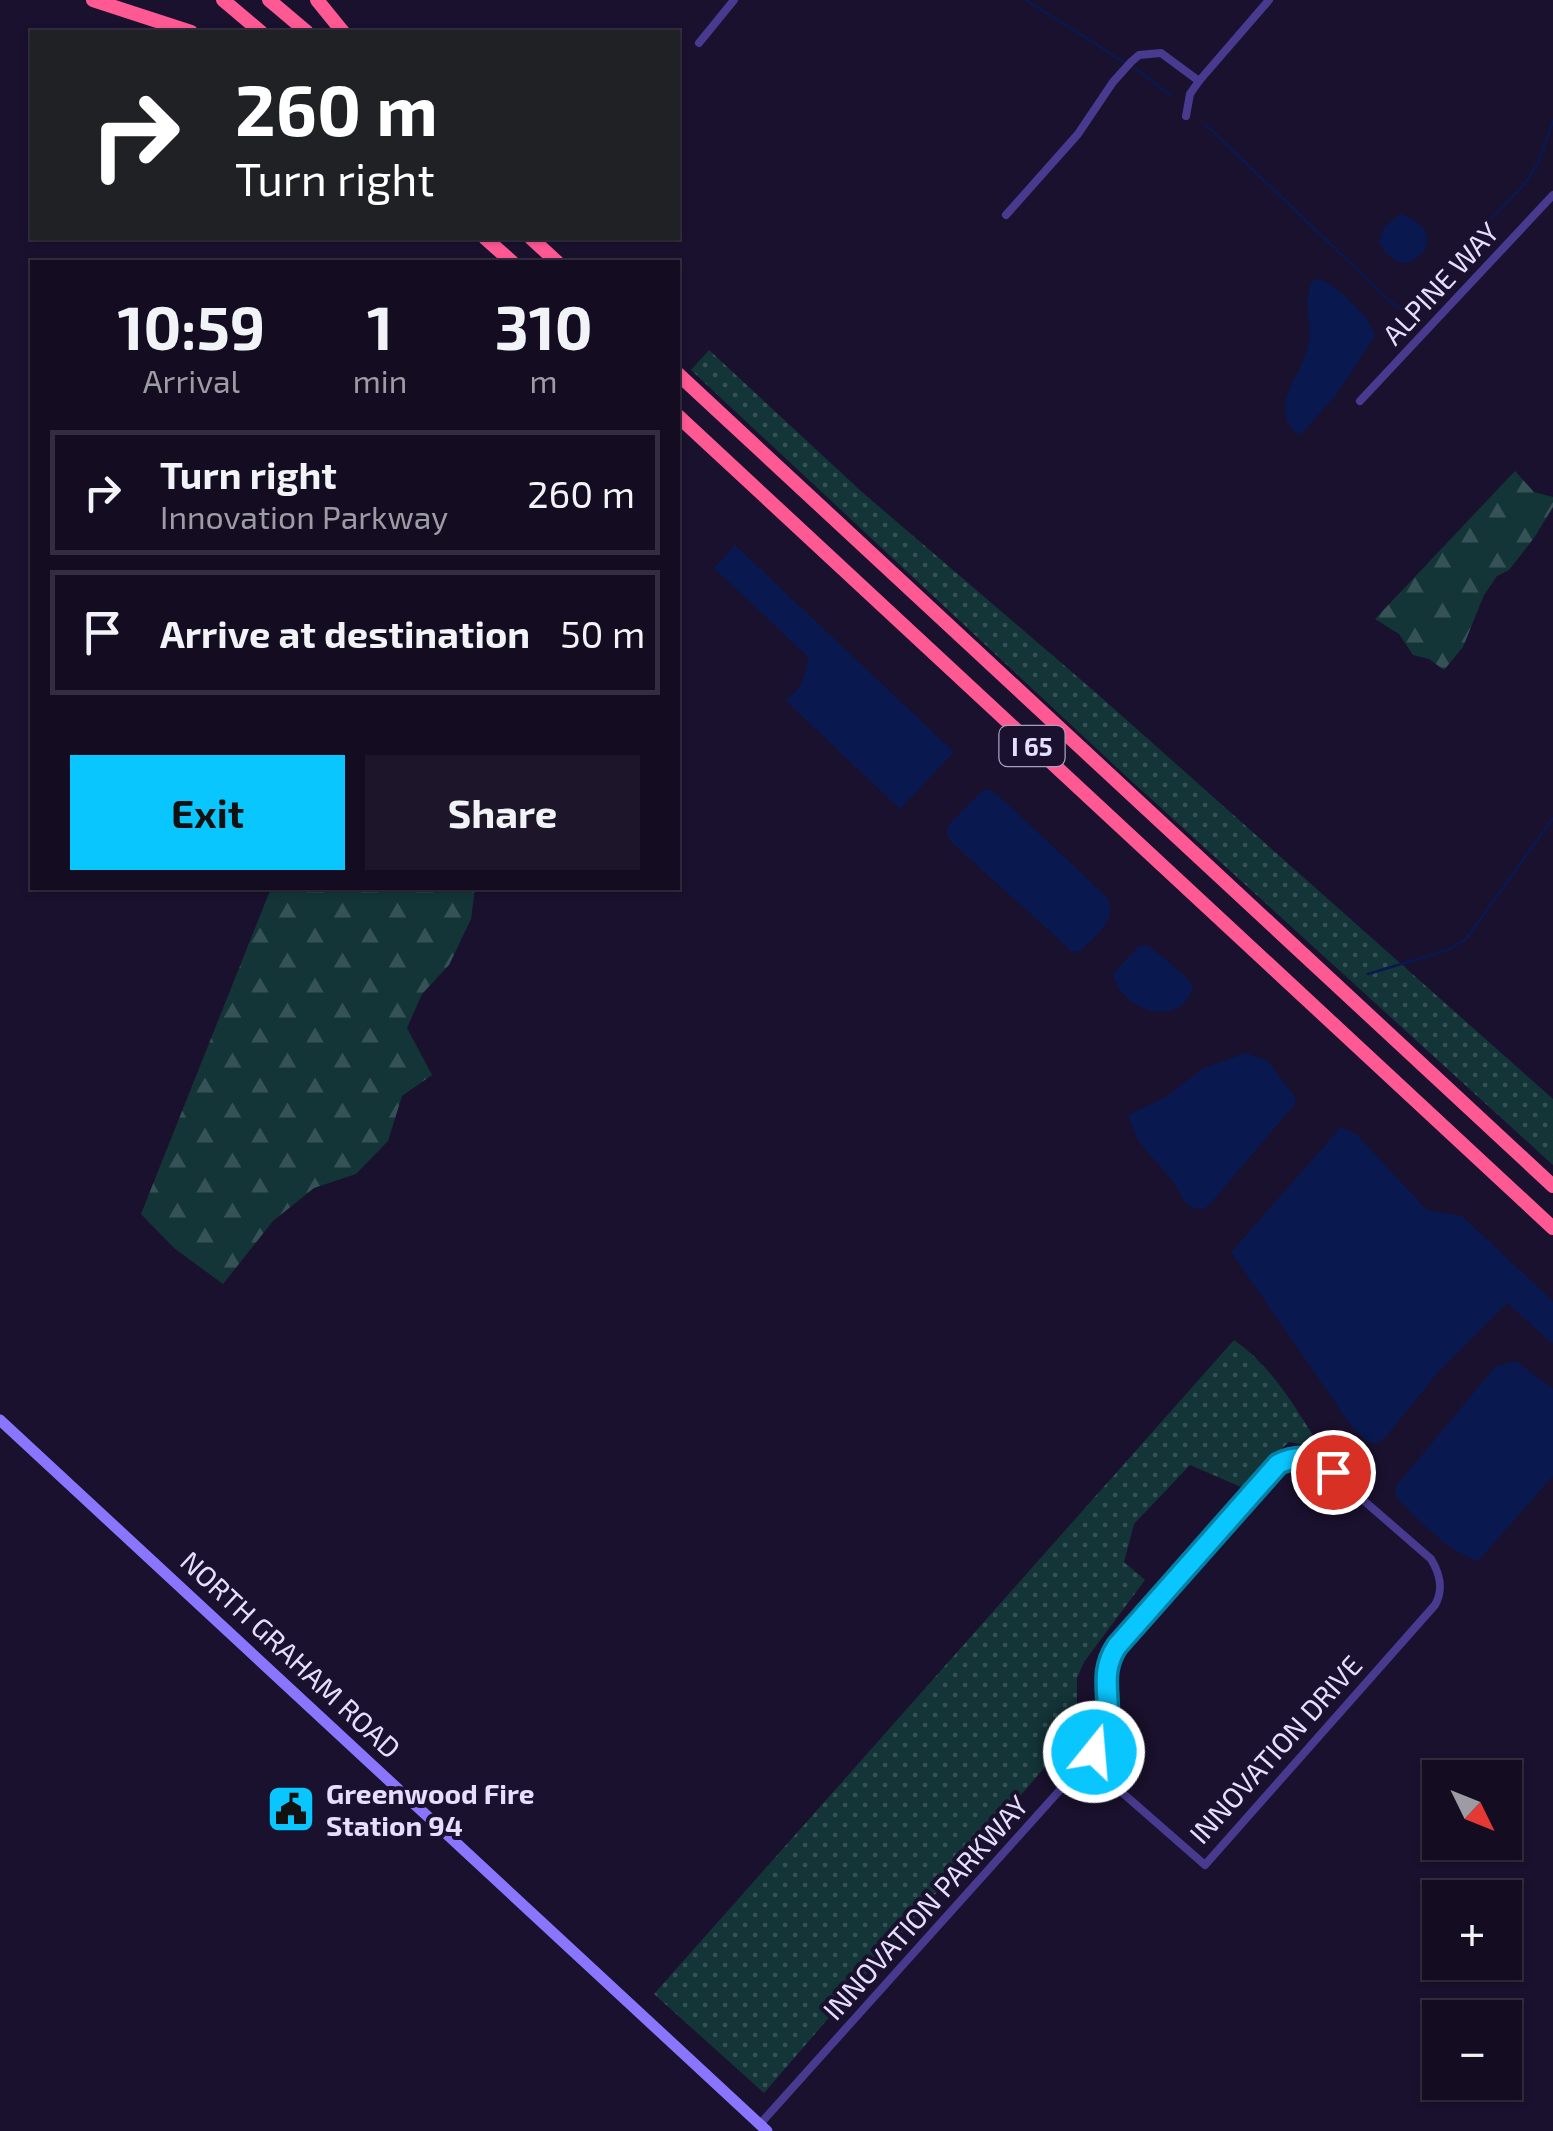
<!DOCTYPE html>
<html lang="en">
<head>
<meta charset="utf-8">
<style>
  :root { --surface:#140d22; --page:#1d162a; --text:#f1f3f6; --muted:#9d9ca5; --line:#332d40; --accent:#0ac6ff }
  body { margin:0; font-family:"Exo 2",sans-serif; background:var(--page); color:var(--text); height:100vh; display:flex; flex-direction:column; font-size:38px; white-space:nowrap }
  * { box-sizing:border-box; margin:0 }
  p { font-size:32px; color:var(--muted) }
  .icon { flex:none; width:55px; height:55px; fill:none; stroke:currentColor; stroke-width:2; stroke-linecap:round; stroke-linejoin:round }
  .map { position:relative; flex:1; overflow:hidden }
  .details { position:absolute; left:30px; top:260px; width:650px; height:630px; display:flex; flex-direction:column; background:var(--surface); border-radius:0px; box-shadow:0 2px 8px #0004,0 0 0 2px var(--line) }
  .details>* { flex:none }
  .top-card { position:absolute; left:30px; top:30px; width:650px; height:210px; border-radius:0px; box-shadow:0 2px 8px #0004,0 0 0 2px var(--line); background:#202124; color:#fff; overflow:hidden }
  .needle { width:65px; rotate:133deg }
  .controls { position:absolute; left:1422px; top:1760px; display:grid; gap:20px }
  .controls a { display:grid; place-items:center; width:100px; height:100px; border-radius:0px; background:var(--surface); box-shadow:0 2px 8px #0004,0 0 0 2px var(--line); font-size:50px }
  .pin { position:absolute; display:grid; place-items:center; width:85px; height:85px; color:#fff; margin:-42px; border:5px solid #fff; border-radius:50%; box-shadow:0 2px 10px #0007 }
  .me { position:absolute; width:110px; margin:-55px; rotate:17deg; stroke-linejoin:round; filter:drop-shadow(0 0 8px #0008) }
  .turn { display:flex; align-items:center; gap:35px; height:210px; padding:0 40px; font-size:45px }
  .turn .icon { width:130px; height:130px; stroke-width:2.5 }
  .turn b { display:block; font-size:70px; line-height:85px }
  .eta { display:flex; justify-content:space-evenly; align-items:center; height:170px; text-align:center }
  .eta b { font-size:60px; font-weight:700; line-height:70px }
  .primary-button { display:flex; gap:20px; margin-top:auto; padding:20px 40px }
  .primary-button a { flex:1; height:115px; border-radius:0px; background:var(--accent); color:#111; font-size:40px; font-weight:700; line-height:115px; text-align:center }
  .primary-button a+a { background:var(--page); color:var(--text) }
  ul { padding:0; list-style:none }
  li { display:flex; align-items:center; gap:30px; height:125px; margin:0 20px 15px; padding:0 20px; border:5px solid var(--line); border-radius:0px }
  li div { flex:1 }
  li b { display:block; font-size:38px }
  li em { font-style:normal }
  .map>svg:first-child { display:block }
</style>
</head>
<body>
<div class="map">
<svg width="1553" height="2131" viewBox="0 0 1553 2131">
  <defs>
    <pattern id="grass-dots" width="8" height="8" patternUnits="userSpaceOnUse" patternTransform="scale(2.5)"><rect width="8" height="8" fill="#133538"/><path d="M2 2h.1M6 6h.1" fill="none" stroke="#355256" stroke-width="1.8" stroke-linecap="round"/></pattern>
    <pattern id="forest-firs" width="22" height="20" patternUnits="userSpaceOnUse" patternTransform="scale(2.5)"><rect width="22" height="20" fill="#133538"/><path d="M5 1l3.5 6h-7zM16 11l3.5 6h-7z" fill="#355256"/></pattern>
  </defs>
  <rect width="100%" height="100%" fill="#1a112e"/>
  <!-- grass -->
  <g fill="url(#grass-dots)">
    <polygon points="709,350 862,492 1094,691 1553,1099 1553,1165 1127,777 691,370"/>
    <path d="M1234,1340C1273,1367 1296,1409 1321,1448L1289,1442L1241,1487L1190,1465L1134,1524L1124,1562L1145,1580L1084,1662L1077,1678V1730L764,2093L654,1994Z"/>
  </g>
  <!-- forest -->
  <g fill="url(#forest-firs)">
    <polygon points="1515,471 1534,492 1553,497 1553,507 1534,538 1509,570 1497,576 1484,595 1463,647 1444,670 1429,659 1413,655 1399,634 1375,619"/>
    <polygon points="271,888 475,888 471,919 449,965 422,994 407,1028 432,1075 402,1096 388,1141 356,1174 314,1188 273,1221 223,1284 174,1248 141,1214"/>
  </g>
  <!-- water -->
  <g fill="#09194f">
    <path d="M1401,214C1422,221 1437,239 1419,256C1402,272 1390,259 1379,243L1384,227Z"/>
    <path d="M1319,279C1337,285 1371,317 1375,336L1336,395L1303,432L1296,434C1268,402 1303,376 1308,345C1313,322 1302,307 1311,282Z"/>
    <polygon points="735,545 954,752 900,809 786,701 801,685 809,658 714,568"/>
    <path d="M983,790H990L1000,797L1107,897C1119,919 1095,936 1080,951L1072,952L1066,946L950,841L947,832L950,823Z"/>
    <path d="M1148,945L1184,975L1193,987C1180,1031 1120,1010 1113,974L1139,946Z"/>
    <polygon points="1245,1053 1267,1060 1296,1098 1295,1104 1210,1204 1204,1209 1193,1208 1184,1201 1175,1184 1138,1141 1128,1115 1166,1097 1202,1069"/>
    <polygon points="1341,1127 1357,1135 1427,1210 1462,1216 1553,1301 1553,1344 1507,1303 1439,1371 1384,1439 1375,1444 1367,1441 1350,1424 1231,1252"/>
    <path d="M1516,1361L1553,1389V1476L1478,1561C1448,1552 1418,1519 1396,1497V1486L1496,1366Z"/>
  </g>
  <g fill="none" stroke-linecap="round" stroke-linejoin="round">
    <!-- stream -->
    <g stroke="#09194f" stroke-width="2.5">
      <polyline points="1026,0 1124,62"/>
      <polyline points="1135,68 1170,95"/>
      <polyline points="1205,124 1391,302 1399,308 1407,308 1526,182 1538,163 1553,121"/>
      <polyline points="1368,974 1448,950 1466,939 1553,818"/>
    </g>
    <!-- street -->
    <g stroke="#483a8f" stroke-width="8">
      <polyline points="699,43 734,0"/>
      <polyline points="1186,116 1190,94 1199,81 1269,0"/>
      <polyline points="1006,215 1078,134 1113,82 1131,62 1139,55 1161,53 1199,81"/>
      <polyline points="1360,401 1553,195"/>
      <path d="M760,2124L1086,1761C1125,1718 1098,1703 1109,1656L1278,1465L1303,1457L1317,1460L1431,1559C1440,1574 1444,1589 1435,1605L1205,1865L1086,1761"/>
    </g>
    <!-- secondary -->
    <polyline stroke="#8a75ff" stroke-width="11" points="0,1420 767,2131"/>
    <!-- highway -->
    <g stroke="#ff5993" stroke-width="14">
      <polyline points="93,0 191,32"/>
      <polyline points="223,0 261,32"/>
      <polyline points="269,0 307,32"/>
      <polyline points="317,0 343,32"/>
      <polyline points="485,238 512,262"/>
      <polyline points="531,238 557,262"/>
      <polyline points="678,374 1553,1186"/>
      <polyline points="678,416 1553,1228"/>
    </g>
  </g>
  <g fill="none" stroke-linecap="round" stroke-linejoin="round">
    <!-- route casing -->
    <g stroke="#0681a6" stroke-width="25">
      <path id="route" d="M1094,1752C1124,1713 1092,1683 1117,1646L1278,1464C1301,1453 1314,1458 1333,1472"/>
    </g>
    <!-- route -->
    <use href="#route" stroke="#0ac6ff" stroke-width="18"/>
  </g>
  <!-- icons -->
  <defs>
    <g id="civic-square" transform="scale(2.5)"><rect x="-9" y="-9" width="18" height="18" rx="4" fill="#0ac6ff" stroke="#1a112e"/><path d="M-.6-6.5H3V-4.5H.6V-3L4-1V1h2V6H-6V1h2V-1L-.6-3ZM-1.2 2.5V6h2.4V2.5Z" fill="#111"/></g>
  </defs>
  <g fill-rule="evenodd">
    <use href="#civic-square" x="291" y="1809"/>
  </g>
  <g text-anchor="middle" dominant-baseline="central" stroke-width="8" stroke-linejoin="round" paint-order="stroke">
    <!-- shield labels -->
    <rect fill="#1a112e" stroke="#a9a0c0" stroke-width="2.5" x="999.5" y="726" width="65" height="40" rx="8"/>
    <g font-size="25" font-weight="bold" fill="#e6deff">
      <text x="1032" y="746">I 65</text>
    </g>
    <!-- street labels -->
    <g font-size="28" fill="#e6deff" stroke="#1a112e">
      <text transform="translate(1440 283) rotate(-47)">ALPINE WAY</text>
      <text transform="translate(291 1654) rotate(43)">NORTH GRAHAM ROAD</text>
      <text transform="translate(1275 1749) rotate(-48)">INNOVATION DRIVE</text>
      <text transform="translate(925 1907) rotate(-48)">INNOVATION PARKWAY</text>
    </g>
    <!-- poi labels -->
    <g font-size="28" font-weight="bold" fill="#e6deff" stroke="#1a112e" text-anchor="start">
      <text x="326" y="1793">Greenwood Fire<tspan x="326" dy="32">Station 94</tspan></text>
    </g>
  </g>
</svg>
<div class="controls">
<a><svg class="needle" viewBox="-14 -14 28 28"><path d="M0-13l5 13h-10z" fill="#e53935"/><path d="M0 13l5-13h-10z" fill="#9d9ca5"/></svg></a>
<a>+</a>
<a>−</a>
</div>
<div class="pin" style="left:1333px;top:1472px;background:#d93025"><svg class="icon" aria-label="arrive" viewBox="0 0 24 24"><path d="M6 21V4h12l-3 4 3 4H6"/></svg></div>
<svg class="me" style="left:1094px;top:1752px" viewBox="-20 -20 40 40"><circle r="17" fill="#0ac6ff" stroke="#fff" stroke-width="3"/><path d="M0-11L8 9 0 5-8 9z" fill="#fff"/></svg>
<div class="top-card">
<div class="turn"><svg class="icon" aria-label="right" viewBox="0 0 24 24"><path d="M7 20v-9h11M14 6l5 5-5 5"/></svg><div><b>260 m</b>Turn right</div></div>
</div>
<section class="details">
<div class="eta">
<div><b>10:59</b><p>Arrival</p></div>
<div><b>1</b><p>min</p></div>
<div><b>310</b><p>m</p></div>
</div>
<ul>
<li><svg class="icon" aria-label="right" viewBox="0 0 24 24"><path d="M7 20v-9h11M14 6l5 5-5 5"/></svg><div><b>Turn right</b><p>Innovation Parkway</p></div><em>260 m</em></li>
<li><svg class="icon" aria-label="arrive" viewBox="0 0 24 24"><path d="M6 21V4h12l-3 4 3 4H6"/></svg><div><b>Arrive at destination</b></div><em>50 m</em></li>
</ul>
<div class="primary-button"><a>Exit</a><a>Share</a></div>
</section>
</div>
</body>
</html>
